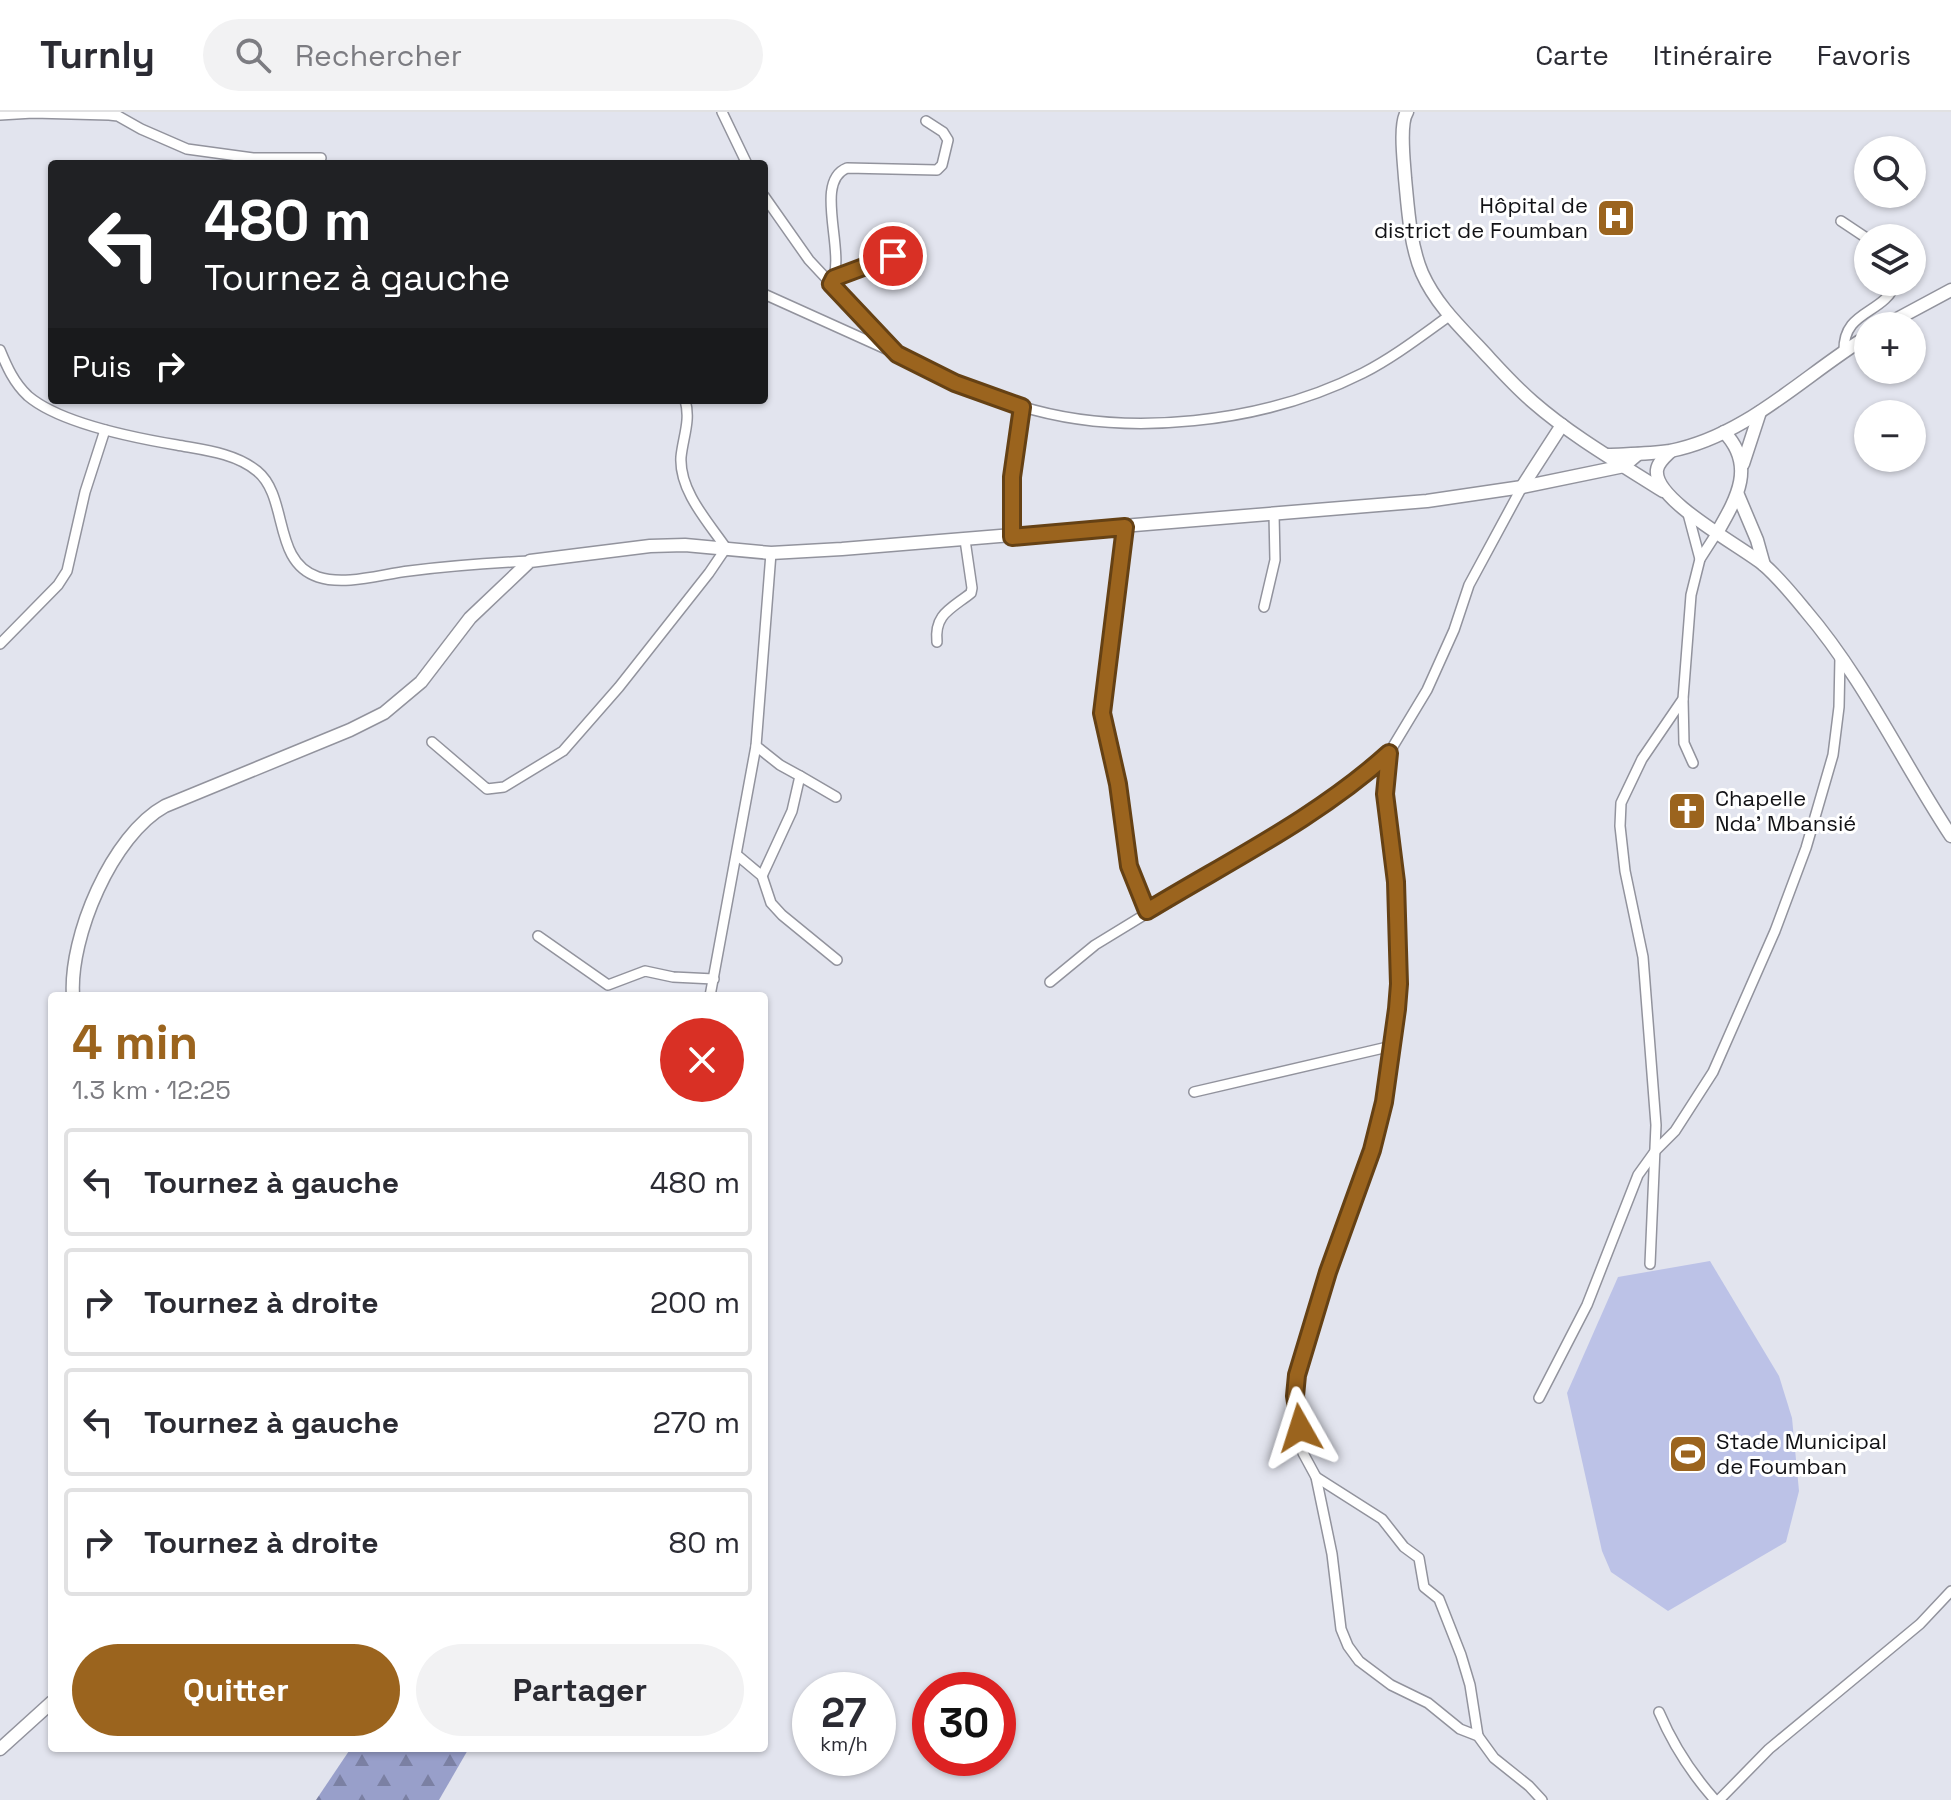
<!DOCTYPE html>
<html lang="fr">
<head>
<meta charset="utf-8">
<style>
  :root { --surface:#fff; --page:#f2f2f3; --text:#2b2b33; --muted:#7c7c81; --line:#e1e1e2; --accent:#9b641e }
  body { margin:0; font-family:"Space Grotesk",sans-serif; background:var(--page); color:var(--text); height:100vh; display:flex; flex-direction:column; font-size:30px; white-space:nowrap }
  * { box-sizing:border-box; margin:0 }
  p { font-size:26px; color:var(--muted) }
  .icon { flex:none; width:44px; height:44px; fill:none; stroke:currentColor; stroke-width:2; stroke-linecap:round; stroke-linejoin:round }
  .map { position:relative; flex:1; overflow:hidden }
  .sheet { position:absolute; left:48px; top:880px; width:720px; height:760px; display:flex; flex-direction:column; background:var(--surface); border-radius:8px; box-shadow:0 2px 6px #0004 }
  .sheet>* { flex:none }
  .top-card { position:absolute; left:48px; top:48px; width:720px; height:244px; border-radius:8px; box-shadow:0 2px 6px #0004; background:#202124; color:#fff; overflow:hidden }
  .tools { position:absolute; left:1854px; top:24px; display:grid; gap:16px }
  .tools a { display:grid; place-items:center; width:72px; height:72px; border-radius:50%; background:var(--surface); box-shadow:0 2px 6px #0004; font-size:40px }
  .speed { position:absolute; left:792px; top:1560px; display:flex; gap:16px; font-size:40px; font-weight:700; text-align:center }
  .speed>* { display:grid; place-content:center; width:104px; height:104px; border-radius:50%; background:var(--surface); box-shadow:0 2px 6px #0004; line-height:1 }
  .speed small { font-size:20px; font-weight:400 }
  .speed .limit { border:12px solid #d22; background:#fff; color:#111 }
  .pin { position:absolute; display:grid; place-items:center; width:68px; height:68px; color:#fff; margin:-34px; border:4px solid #fff; border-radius:50%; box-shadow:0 2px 8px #0007 }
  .me { position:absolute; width:88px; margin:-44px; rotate:354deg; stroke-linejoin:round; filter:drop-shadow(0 0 6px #0008) }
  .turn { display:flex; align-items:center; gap:28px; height:168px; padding:0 24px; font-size:36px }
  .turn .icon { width:104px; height:104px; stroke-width:2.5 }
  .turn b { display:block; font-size:56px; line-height:68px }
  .then { display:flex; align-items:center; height:76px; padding:0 24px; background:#0003; gap:16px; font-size:30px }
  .round { display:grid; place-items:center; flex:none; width:84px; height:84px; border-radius:42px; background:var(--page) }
  .summary { display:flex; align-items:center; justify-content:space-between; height:136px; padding:0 24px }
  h1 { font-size:48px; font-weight:600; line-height:60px; color:var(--accent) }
  .primary-button { display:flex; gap:16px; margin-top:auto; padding:16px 24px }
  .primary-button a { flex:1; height:92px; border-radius:48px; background:var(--accent); color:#fff; font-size:32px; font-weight:600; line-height:92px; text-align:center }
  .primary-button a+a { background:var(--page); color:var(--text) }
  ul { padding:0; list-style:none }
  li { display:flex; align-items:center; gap:24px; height:108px; margin:0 16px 12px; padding:0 8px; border:4px solid var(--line); border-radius:8px }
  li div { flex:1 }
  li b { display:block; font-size:30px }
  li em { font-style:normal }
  header { display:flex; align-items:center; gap:48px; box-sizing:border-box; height:112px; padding:0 40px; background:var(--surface); border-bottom:2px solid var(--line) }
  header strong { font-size:38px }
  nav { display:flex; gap:44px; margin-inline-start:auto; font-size:28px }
  .search { width:560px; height:72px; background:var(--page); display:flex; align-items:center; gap:20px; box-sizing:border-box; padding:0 28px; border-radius:44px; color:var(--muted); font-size:30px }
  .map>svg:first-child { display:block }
</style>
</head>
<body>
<header>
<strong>Turnly</strong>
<div class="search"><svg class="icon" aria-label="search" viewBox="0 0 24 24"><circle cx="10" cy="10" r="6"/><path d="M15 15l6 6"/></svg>Rechercher</div>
<nav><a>Carte</a><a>Itinéraire</a><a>Favoris</a></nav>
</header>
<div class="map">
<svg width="1951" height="1688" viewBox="0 0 1951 1688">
  <defs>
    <pattern id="forest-firs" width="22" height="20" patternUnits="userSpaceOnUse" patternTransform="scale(2)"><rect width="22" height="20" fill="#989fca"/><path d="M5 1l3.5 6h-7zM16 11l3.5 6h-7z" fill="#7b80a3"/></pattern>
  </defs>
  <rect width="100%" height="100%" fill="#e2e4ee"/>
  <!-- forest -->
  <polygon fill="url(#forest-firs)" points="351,1636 469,1636 439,1688 316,1688"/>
  <!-- pitch -->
  <polygon fill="#bcc2e7" points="1710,1149 1779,1264 1792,1306 1799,1379 1786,1430 1668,1499 1611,1460 1602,1439 1567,1281 1618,1165"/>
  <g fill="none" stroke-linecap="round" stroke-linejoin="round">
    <!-- street casing -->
    <g stroke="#92939d" stroke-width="12">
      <g id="street">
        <polyline points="722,0 747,52"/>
        <polyline points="0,3 33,1 109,3 118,4 141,17 187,37 253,46 321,46"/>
        <polyline points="764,84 809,148 892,237"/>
        <polyline points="1841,109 1868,127"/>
        <polyline points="834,166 893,144 902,135 904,122"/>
        <path d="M831,172C848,143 812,70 847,56L937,58L942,53L948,28L943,20L926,9"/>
        <path d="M764,182C808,202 853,222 897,242C937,261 976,281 1020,294C1126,327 1264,311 1363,261C1394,245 1421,224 1449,204"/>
        <path d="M0,238C7,255 14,271 28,284C61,312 135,326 177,333C204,338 235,341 257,359C289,385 272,450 318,465C345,474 382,462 409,459C449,454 489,451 530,449"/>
        <path d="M1844,239C1843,197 1885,203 1896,170"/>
        <polyline points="1687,398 1700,447"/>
        <polyline points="1125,415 1102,601 1118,672 1129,754 1147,799"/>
        <polyline points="1012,425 1012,365 1022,295"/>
        <polyline points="1264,495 1275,448 1274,402"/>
        <path d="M937,530C934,502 951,497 971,481L972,476L965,428"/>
        <polyline points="0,532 58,473 67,459 85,380 105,318"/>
        <polyline points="1683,587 1684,631 1693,651"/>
        <path d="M432,630L487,677L504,675L563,639L619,575L709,461L726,436C709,411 679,379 681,345C683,325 691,308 685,288"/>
        <polyline points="756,634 780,653 800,664 792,699 762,764"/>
        <polyline points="1389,641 1385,682 1396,770 1399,872 1397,897 1384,990 1372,1038 1357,1086 1328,1160 1297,1263 1295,1284 1303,1341 1316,1365 1332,1442 1341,1517 1348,1534 1359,1549 1391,1573 1428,1591 1460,1617 1478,1624 1494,1646 1529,1674 1542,1688"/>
        <polyline points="800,664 836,685"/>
        <polyline points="737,743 762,764 771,791 782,803 837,848"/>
        <polyline points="538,824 608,873 645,859 673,865 714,867"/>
        <polyline points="1050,870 1095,833 1280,720 1350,673 1389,641 1427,578 1454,518 1469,473 1522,375"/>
        <polyline points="710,884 756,634 771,441"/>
        <polyline points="1194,980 1392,934"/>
        <polyline points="1650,1152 1656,1013 1643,845 1625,759 1620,714 1621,691 1642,647 1683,587 1691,483 1700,447 1718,419"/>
        <polyline points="1539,1286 1587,1193 1638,1063 1656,1038 1675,1019 1713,960 1775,819 1806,736 1833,643 1839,595 1840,545"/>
        <polyline points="1316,1365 1382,1407 1404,1435 1419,1446 1424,1475 1439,1487 1461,1543 1470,1573 1478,1624"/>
        <path d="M1659,1600C1673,1633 1691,1661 1715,1688"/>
        <polyline points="1719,1688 1769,1637 1920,1512 1951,1479"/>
      </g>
    </g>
    <!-- secondary casing -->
    <g stroke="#92939d" stroke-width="15">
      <g id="secondary">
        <path d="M1407,0C1399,12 1404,50 1405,66C1408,97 1410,133 1422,161C1435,190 1456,211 1477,233C1495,252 1513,273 1533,290C1572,324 1619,351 1663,379"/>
        <polyline points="1884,214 1951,178"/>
        <path d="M1671,339C1666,344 1658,350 1657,358C1653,388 1741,434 1764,453C1779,466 1792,482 1805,498C1864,567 1901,648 1951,724"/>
        <path d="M1608,343C1629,342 1650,342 1670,339C1747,324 1804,263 1868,224"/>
        <polyline points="1743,352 1760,300"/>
        <polyline points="1522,375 1562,313"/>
        <polyline points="1738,383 1757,428 1764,453"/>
        <path d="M1718,419C1737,386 1756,353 1724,320"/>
        <path d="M73,884C69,825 112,723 165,694L350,618L384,601L421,570L470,506L530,449L650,434L685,433L771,441L842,437L1427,389L1522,375L1624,354L1638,342"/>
        <polyline points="0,1637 52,1590"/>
      </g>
    </g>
    <!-- street -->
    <use href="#street" stroke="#fff" stroke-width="9"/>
    <!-- secondary -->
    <use href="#secondary" stroke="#fff" stroke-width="12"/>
  </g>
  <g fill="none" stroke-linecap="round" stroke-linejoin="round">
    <!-- route casing -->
    <g stroke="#654114" stroke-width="20">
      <path id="route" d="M893,144L834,166L831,172L897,242L955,271L1022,295L1012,365V425L1125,415L1102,601L1118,672L1129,754L1147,799C1229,749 1317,706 1389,641L1385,682L1396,770L1399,872L1397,897L1384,990L1372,1038L1328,1160L1297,1263L1295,1284L1300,1316"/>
    </g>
    <!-- route -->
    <use href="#route" stroke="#9b641e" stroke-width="14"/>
  </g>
  <!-- icons -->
  <defs>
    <g id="hospital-square" transform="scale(2)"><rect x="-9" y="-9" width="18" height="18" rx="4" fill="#9b641e" stroke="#fff"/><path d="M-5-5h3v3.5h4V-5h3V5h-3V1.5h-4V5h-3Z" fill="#fff"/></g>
    <g id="church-square" transform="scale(2)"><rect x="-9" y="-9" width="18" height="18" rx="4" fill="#9b641e" stroke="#fff"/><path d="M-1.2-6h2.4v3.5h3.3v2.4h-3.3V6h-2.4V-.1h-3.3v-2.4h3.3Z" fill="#fff"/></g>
    <g id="stadium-square" transform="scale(2)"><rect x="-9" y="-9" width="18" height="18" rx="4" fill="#9b641e" stroke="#fff"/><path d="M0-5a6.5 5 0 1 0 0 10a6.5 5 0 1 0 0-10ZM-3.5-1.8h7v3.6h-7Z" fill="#fff"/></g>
  </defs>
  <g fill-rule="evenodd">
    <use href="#hospital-square" x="1616" y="106"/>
    <use href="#church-square" x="1687" y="699"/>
    <use href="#stadium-square" x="1688" y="1342"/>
  </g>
  <g text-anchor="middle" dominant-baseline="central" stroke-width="6" stroke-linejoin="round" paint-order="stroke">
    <!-- poi labels -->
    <g font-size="22" fill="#121216" stroke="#fff" text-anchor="start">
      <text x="1588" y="93" text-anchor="end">Hôpital de<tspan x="1588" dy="25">district de Foumban</tspan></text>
      <text x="1715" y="686">Chapelle<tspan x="1715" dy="25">Nda' Mbansié</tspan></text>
      <text x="1716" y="1329">Stade Municipal<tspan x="1716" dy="25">de Foumban</tspan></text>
    </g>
  </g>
</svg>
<div class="tools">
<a><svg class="icon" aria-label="search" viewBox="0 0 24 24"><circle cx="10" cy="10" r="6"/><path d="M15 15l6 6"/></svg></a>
<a><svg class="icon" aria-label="layers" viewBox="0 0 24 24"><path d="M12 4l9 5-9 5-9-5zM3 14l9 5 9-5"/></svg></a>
<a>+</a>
<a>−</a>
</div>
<div class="speed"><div>27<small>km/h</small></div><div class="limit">30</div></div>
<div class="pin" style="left:893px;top:144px;background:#d93025"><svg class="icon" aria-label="arrive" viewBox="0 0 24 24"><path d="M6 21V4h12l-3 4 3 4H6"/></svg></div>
<svg class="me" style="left:1300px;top:1316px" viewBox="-20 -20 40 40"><path d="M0-17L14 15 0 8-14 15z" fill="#9b641e" stroke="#fff" stroke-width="4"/></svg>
<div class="top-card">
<div class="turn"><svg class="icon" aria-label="left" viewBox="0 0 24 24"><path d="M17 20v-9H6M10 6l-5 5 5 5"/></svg><div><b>480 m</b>Tournez à gauche</div></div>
<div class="then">Puis<svg class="icon" aria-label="right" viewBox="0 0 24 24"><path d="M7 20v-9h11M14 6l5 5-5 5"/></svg></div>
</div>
<section class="sheet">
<div class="summary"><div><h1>4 min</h1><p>1.3 km · 12:25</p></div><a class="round" style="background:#d93025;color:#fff"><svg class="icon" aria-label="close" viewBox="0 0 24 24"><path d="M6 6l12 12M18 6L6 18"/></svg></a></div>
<ul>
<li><svg class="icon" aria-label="left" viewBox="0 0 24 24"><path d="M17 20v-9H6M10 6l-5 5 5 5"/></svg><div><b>Tournez à gauche</b></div><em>480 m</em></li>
<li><svg class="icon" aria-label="right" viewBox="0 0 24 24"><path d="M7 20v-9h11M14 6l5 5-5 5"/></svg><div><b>Tournez à droite</b></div><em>200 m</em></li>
<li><svg class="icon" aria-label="left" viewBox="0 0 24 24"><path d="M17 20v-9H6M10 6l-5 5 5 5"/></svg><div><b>Tournez à gauche</b></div><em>270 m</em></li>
<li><svg class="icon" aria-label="right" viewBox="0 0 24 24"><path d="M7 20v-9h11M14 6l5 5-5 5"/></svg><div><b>Tournez à droite</b></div><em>80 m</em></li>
</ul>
<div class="primary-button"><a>Quitter</a><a>Partager</a></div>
</section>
</div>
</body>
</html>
